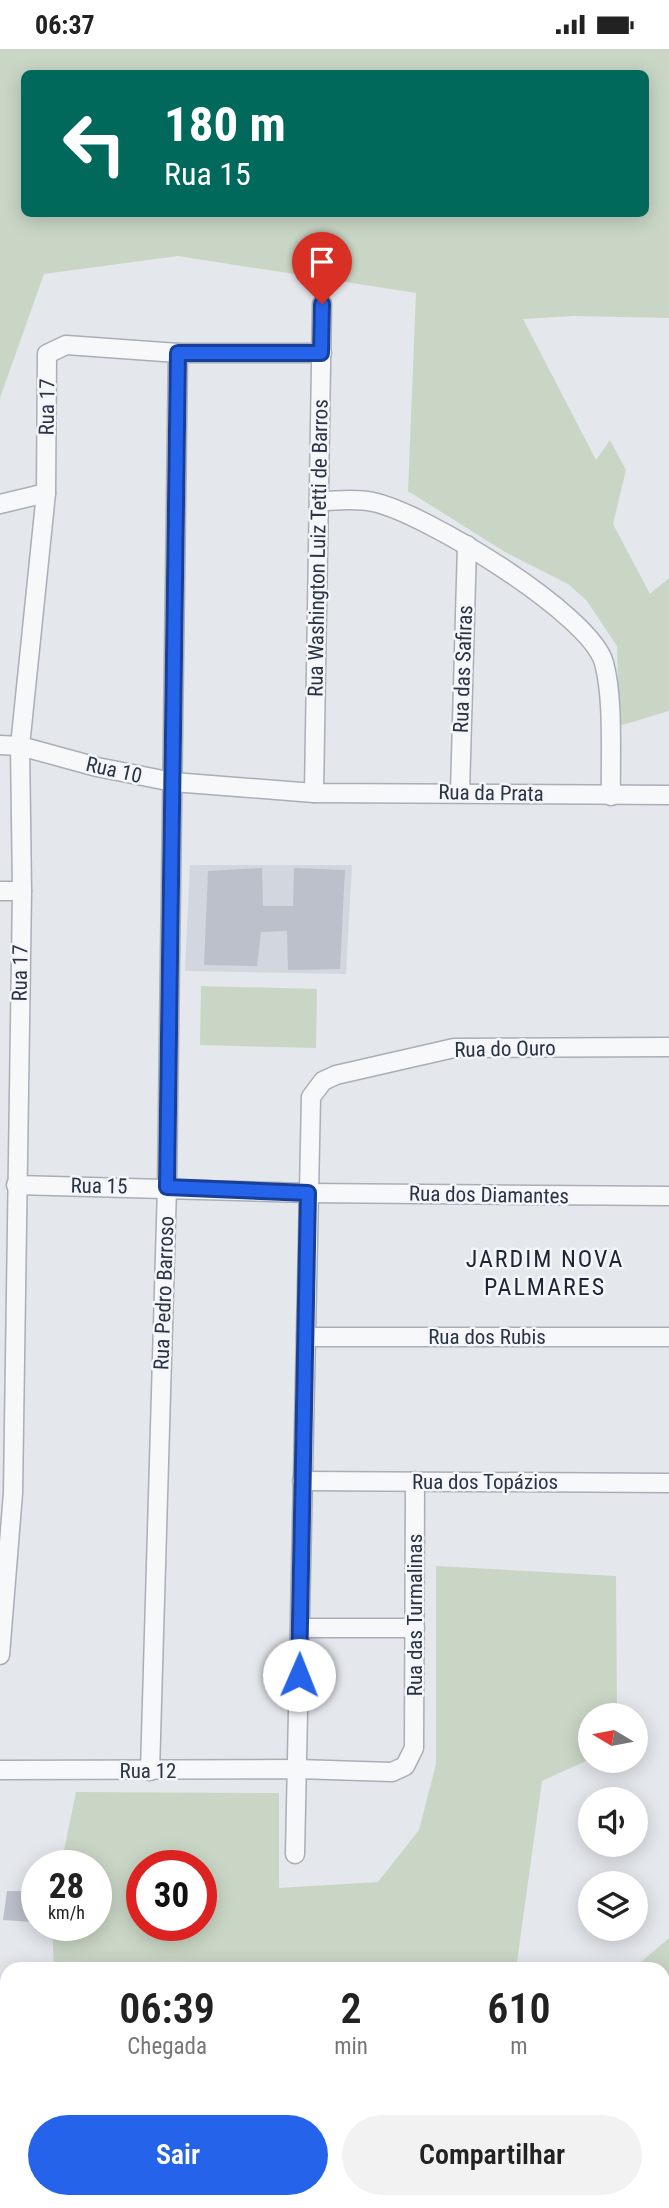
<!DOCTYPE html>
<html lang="pt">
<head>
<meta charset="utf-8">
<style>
  :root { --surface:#fff; --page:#f2f2f2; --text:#222; --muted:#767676; --accent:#2563eb }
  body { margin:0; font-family:"Roboto Condensed",sans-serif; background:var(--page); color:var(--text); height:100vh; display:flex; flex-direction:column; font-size:26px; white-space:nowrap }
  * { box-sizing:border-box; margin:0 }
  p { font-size:23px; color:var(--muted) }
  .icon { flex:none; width:38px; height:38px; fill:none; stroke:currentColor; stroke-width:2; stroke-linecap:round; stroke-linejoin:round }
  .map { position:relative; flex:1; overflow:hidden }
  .panel { position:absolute; left:0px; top:1913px; width:670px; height:247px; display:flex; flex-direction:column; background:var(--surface); border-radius:21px 21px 0 0; box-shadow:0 4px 18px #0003 }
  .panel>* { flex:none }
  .banner { position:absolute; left:21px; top:21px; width:628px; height:147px; border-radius:10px; box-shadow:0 4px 18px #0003; background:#00695c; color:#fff; overflow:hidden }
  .needle { width:46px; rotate:280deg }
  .fabs { position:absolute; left:578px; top:1654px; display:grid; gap:14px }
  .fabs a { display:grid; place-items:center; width:70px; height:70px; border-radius:50%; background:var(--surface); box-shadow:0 4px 18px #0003; font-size:35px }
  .speed { position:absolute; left:21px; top:1801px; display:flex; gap:14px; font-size:35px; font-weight:700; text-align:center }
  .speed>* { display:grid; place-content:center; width:91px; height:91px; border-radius:50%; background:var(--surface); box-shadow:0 4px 18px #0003; line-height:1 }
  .speed small { font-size:18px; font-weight:400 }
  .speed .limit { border:10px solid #d22; background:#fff; color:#111 }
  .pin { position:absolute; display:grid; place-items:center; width:60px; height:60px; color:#fff; margin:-72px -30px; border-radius:50% 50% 50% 0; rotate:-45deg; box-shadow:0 0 7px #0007 }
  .pin .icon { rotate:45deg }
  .me { position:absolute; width:77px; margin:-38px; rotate:1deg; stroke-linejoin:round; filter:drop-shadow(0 0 5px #0008) }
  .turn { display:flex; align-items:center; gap:24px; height:147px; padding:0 28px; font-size:32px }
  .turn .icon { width:91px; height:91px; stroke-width:2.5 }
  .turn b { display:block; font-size:49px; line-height:60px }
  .eta { display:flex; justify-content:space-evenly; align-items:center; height:119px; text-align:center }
  .eta b { font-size:42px; font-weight:600; line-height:49px }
  .button { display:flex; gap:14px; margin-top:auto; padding:14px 28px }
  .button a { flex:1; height:80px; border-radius:42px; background:var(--accent); color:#fff; font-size:28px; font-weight:600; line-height:80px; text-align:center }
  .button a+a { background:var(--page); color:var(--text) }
  .status { display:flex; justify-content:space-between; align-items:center; height:49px; padding:0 35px; background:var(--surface); direction:ltr }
  .status svg { height:19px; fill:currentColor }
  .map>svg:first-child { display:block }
</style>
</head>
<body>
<div class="status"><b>06:37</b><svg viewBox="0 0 49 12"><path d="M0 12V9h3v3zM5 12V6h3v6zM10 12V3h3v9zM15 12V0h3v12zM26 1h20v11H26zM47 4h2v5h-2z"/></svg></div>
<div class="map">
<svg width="669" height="2159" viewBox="0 0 669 2159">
  <rect width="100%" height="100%" fill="#e4e7ec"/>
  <!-- built -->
  <polygon fill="#d2d6de" points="190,816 352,816 346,925 185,922"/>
  <!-- green -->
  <g fill="#c9d6c5" fill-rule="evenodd">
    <path d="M0,0H669V269L574,267L523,270L596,411L610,391L626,421L613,475L650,545L669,529V662L619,677L617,597L587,552L568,535L505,503L408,442L416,244L178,207L44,225L0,349ZM24,24H646V164H24Z"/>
    <polygon points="201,937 317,940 316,999 200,996"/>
    <path d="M436,1517L616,1527L617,1666H590V1710L542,1732L516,1920H54L52,1876H96V1816H61L76,1743L279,1744V1839L378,1833L419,1781L436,1715ZM142,1816H201V1876H142Z"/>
    <polygon points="669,1889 669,2030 663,2033 663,1920 633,1920"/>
    <polygon points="68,2153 68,2152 380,2153 363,2159 48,2159"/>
  </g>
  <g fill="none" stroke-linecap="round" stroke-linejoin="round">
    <!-- river -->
    <g stroke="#9fb4cc" stroke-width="33">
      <polyline points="663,2001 669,1997"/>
      <polyline points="332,2159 346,2152"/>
    </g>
  </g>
  <!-- building -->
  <g fill="#bbc0ca">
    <polygon points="262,819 263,857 293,857 294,819 345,821 340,920 288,921 287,882 261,883 257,917 204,916 208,822"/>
    <polygon points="7,1842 37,1842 37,1864 34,1864 33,1873 3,1871"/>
  </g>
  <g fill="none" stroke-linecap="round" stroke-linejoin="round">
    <!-- street casing -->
    <g stroke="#a9aeb7" stroke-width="21">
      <g id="street">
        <path d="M320,452C337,452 356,449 373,453C423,463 591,565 604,614C614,650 610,709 611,747"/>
        <polyline points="0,455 46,444"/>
        <polyline points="0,696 20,697 97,718 173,733 314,744 669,746"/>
        <polyline points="460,743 467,496"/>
        <polyline points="314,744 322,255"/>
        <polyline points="0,842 22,842"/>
        <polyline points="16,1136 308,1144 669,1147"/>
        <polyline points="306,1288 669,1288"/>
        <polyline points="302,1432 669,1434"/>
        <polyline points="301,1579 415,1579"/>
        <polyline points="0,1606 13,1444 22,842 20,697 46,444 47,305 66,296 178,304 322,304"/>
        <polyline points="0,1721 297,1720 392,1723 405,1717 414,1699 415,1432"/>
        <polyline points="150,1722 167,1138 178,304"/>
        <polyline points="295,1805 311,1048 323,1032 336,1026 454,999 669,998"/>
        <polyline points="430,2159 445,2152"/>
      </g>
    </g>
    <!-- street -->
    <use href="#street" stroke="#f7f8fa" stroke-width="18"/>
  </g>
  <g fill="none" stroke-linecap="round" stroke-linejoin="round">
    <!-- route casing -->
    <g stroke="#184099" stroke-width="18">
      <polyline id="route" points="299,1626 308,1144 167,1138 178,304 321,304 322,255"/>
    </g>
    <!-- route -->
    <use href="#route" stroke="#2563eb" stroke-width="12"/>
  </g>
  <g text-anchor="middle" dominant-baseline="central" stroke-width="5" stroke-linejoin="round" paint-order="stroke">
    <!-- street labels -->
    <g font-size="21" fill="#2b3445" stroke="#f4f6f9">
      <text transform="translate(47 358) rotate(-89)">Rua 17</text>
      <text transform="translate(318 499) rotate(-89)">Rua Washington Luiz Tetti de Barros</text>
      <text transform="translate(463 620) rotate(-88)">Rua das Safiras</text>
      <text transform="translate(114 721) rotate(13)">Rua 10</text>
      <text transform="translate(491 744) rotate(1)">Rua da Prata</text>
      <text transform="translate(20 924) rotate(-89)">Rua 17</text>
      <text transform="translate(505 1000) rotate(-1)">Rua do Ouro</text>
      <text transform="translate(99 1137) rotate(1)">Rua 15</text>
      <text transform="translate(489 1146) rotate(1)">Rua dos Diamantes</text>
      <text transform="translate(164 1244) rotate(-88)">Rua Pedro Barroso</text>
      <text x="487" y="1288">Rua dos Rubis</text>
      <text x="485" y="1433">Rua dos Topázios</text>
      <text transform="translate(415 1566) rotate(-90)">Rua das Turmalinas</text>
      <text x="148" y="1722">Rua 12</text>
    </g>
    <!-- quarter labels -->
    <g font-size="24" letter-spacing="2" fill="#1d2536" stroke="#f4f6f9">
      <text x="545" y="1210">JARDIM NOVA<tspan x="545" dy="28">PALMARES</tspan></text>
    </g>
  </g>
</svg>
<div class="fabs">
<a><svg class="needle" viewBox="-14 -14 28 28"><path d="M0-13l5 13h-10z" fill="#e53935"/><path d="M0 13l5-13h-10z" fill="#767676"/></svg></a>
<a><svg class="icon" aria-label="sound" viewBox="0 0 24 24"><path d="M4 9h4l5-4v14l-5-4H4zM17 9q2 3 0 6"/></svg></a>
<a><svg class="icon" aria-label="layers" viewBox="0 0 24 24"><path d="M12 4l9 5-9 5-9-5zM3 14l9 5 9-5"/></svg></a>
</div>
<div class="speed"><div>28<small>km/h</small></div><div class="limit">30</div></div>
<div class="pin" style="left:322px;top:255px;background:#d93025"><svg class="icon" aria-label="arrive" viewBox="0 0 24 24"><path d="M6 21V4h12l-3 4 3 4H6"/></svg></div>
<svg class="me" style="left:299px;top:1626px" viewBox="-20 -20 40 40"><circle r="19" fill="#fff"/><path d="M0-13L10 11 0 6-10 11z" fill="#2563eb"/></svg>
<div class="banner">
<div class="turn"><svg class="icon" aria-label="left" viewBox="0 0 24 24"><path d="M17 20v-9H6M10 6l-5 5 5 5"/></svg><div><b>180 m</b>Rua 15</div></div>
</div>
<section class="panel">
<div class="eta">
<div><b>06:39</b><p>Chegada</p></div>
<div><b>2</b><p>min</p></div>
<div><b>610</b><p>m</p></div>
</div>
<div class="button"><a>Sair</a><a>Compartilhar</a></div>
</section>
</div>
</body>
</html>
